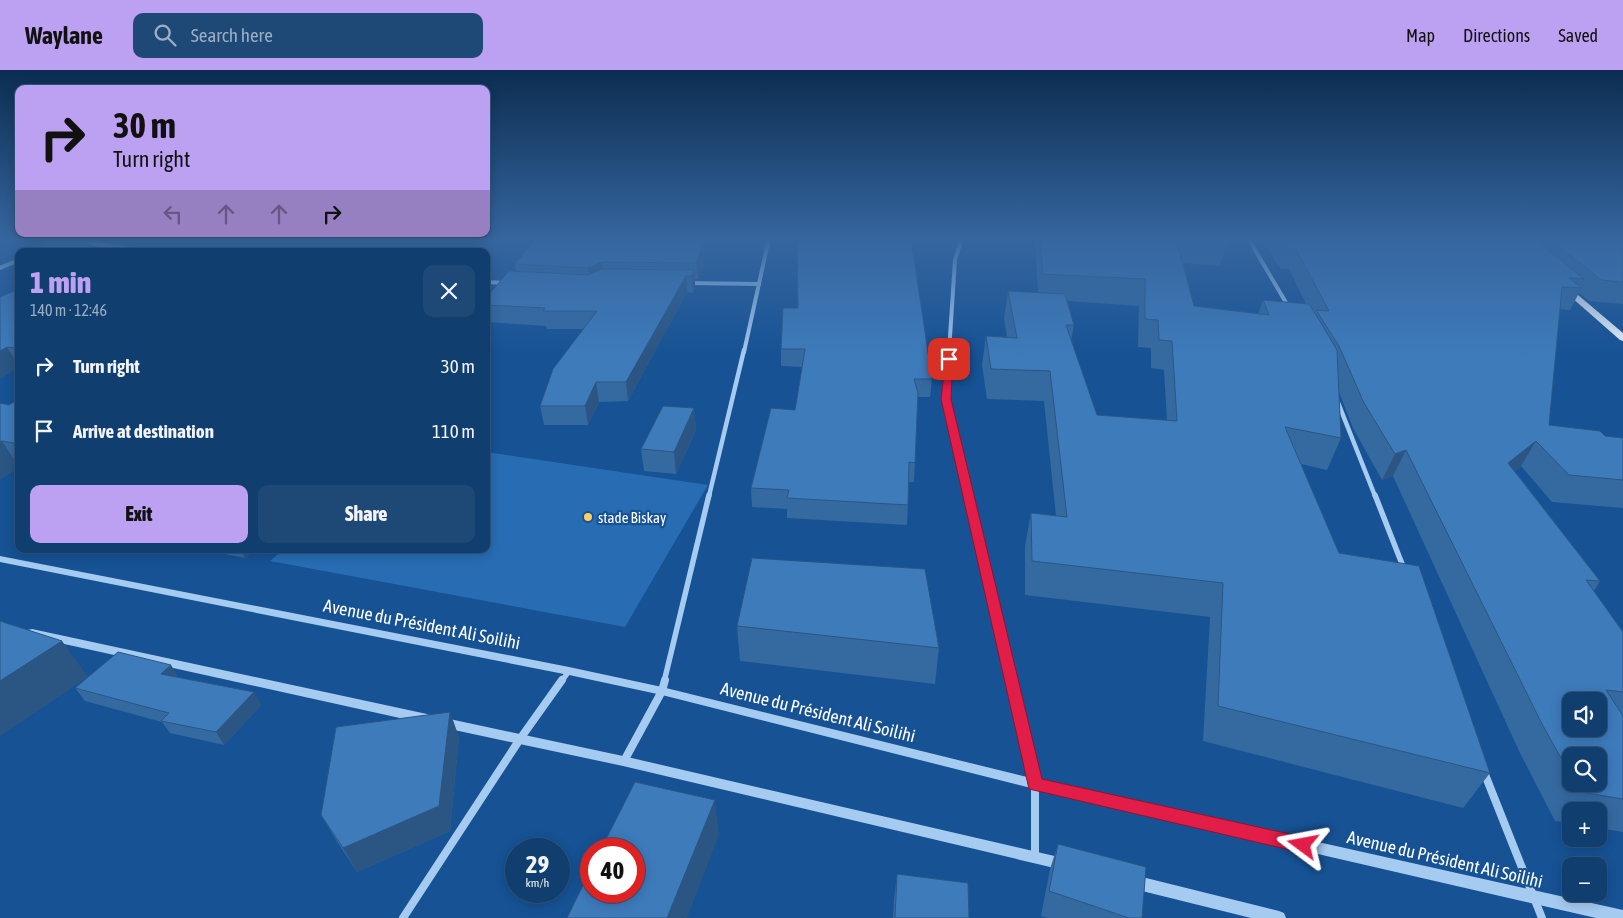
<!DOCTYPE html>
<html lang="en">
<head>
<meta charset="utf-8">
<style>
  :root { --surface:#103e6f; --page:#1e4977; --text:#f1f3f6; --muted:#9caec3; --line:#305782; --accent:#bca0f2 }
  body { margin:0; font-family:"Asap Condensed",sans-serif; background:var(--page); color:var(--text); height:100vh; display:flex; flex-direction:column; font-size:19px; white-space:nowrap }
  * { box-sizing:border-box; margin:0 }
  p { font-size:16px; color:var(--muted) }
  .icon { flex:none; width:28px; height:28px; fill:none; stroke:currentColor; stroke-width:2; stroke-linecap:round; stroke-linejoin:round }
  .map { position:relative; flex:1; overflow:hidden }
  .panel { position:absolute; left:15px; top:178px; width:475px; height:305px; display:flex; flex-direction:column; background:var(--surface); border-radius:10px; box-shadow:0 2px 12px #0003,0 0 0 1px var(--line) }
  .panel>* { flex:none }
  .banner { position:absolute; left:15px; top:15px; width:475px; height:152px; border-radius:10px; box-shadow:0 2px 12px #0003,0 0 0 1px var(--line); background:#bca0f2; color:#111; overflow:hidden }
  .fabs { position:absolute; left:1562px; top:622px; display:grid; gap:10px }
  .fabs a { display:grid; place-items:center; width:45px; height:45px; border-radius:10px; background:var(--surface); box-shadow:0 2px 12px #0003,0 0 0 1px var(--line); font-size:25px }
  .speed { position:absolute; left:505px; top:768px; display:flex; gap:10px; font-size:25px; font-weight:700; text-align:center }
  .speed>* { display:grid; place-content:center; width:65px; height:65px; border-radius:50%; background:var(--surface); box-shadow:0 2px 12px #0003,0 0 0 1px var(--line); line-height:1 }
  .speed small { font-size:12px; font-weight:400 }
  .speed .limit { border:8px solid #d22; background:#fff; color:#111 }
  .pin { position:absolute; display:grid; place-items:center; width:42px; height:42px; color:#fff; margin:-21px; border-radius:10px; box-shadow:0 2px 8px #0006 }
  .me { position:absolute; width:55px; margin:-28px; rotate:283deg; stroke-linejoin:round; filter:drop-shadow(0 0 4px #0008) }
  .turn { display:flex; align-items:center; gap:18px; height:105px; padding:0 15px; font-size:22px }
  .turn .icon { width:65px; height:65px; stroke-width:2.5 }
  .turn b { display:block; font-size:35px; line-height:42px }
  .lanes { display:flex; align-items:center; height:48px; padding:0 15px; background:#0003; justify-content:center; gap:25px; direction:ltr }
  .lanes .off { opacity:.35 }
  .round { display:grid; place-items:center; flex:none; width:52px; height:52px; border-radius:10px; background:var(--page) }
  .summary { display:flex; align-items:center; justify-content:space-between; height:85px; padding:0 15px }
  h1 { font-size:30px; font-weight:800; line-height:38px; color:var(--accent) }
  .cta { display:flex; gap:10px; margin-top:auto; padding:10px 15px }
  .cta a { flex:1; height:58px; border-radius:10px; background:var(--accent); color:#111; font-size:20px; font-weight:800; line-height:58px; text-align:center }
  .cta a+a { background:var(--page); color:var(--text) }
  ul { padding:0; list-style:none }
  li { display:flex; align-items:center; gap:15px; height:65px; padding:0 15px }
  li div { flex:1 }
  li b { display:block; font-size:19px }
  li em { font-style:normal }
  header { display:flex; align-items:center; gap:30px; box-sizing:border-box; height:70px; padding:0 25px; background:var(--accent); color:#111 }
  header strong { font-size:24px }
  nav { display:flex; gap:28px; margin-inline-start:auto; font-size:18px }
  .search { width:350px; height:45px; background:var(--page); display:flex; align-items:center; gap:12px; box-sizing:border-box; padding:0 18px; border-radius:10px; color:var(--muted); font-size:19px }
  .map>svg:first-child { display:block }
</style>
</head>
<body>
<header>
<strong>Waylane</strong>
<div class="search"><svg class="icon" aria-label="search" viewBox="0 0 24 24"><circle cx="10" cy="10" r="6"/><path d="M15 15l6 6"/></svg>Search here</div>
<nav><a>Map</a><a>Directions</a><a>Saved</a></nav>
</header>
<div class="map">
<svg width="1623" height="848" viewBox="0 0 1623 848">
  <rect width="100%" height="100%" fill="#165294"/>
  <!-- green -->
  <polygon fill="#286cb3" points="486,382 708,415 625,557 270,491 284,479 486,479"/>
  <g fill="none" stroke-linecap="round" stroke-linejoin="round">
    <!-- minor-far3 -->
    <g stroke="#a6cbf1" stroke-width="4">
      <polyline points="1248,168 1288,236"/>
      <polyline points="59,172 68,168"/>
      <polyline points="82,172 143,181"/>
      <polyline points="0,198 19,190"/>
      <polyline points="486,212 506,213"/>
      <polyline points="690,213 759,214"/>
      <polyline points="744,282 769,168"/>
      <polyline points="949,282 955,190 962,168"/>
    </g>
    <!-- minor-far2 -->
    <g stroke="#a6cbf1" stroke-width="4.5">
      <polyline points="949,280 946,329 969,426"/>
      <polyline points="1337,330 1375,426"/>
      <polyline points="709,426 744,280"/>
    </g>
    <!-- minor-far1 -->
    <g stroke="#a6cbf1" stroke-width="5.5">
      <polyline points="968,425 1011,612"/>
      <polyline points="1375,425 1404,499"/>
      <polyline points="561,612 569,601"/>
      <polyline points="664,612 709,425"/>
    </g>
    <!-- minor -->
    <g stroke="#a6cbf1" stroke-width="8">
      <polyline points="1011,610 1035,714 1035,787"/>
      <polyline points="624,691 662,621 665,610"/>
      <polyline points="1484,702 1542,848"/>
      <polyline points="403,848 520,669 562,610"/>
    </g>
    <!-- tertiary -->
    <g fill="#a6cbf1" fill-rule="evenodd">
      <polygon points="0,486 569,597 662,617 1035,709 1623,840 1623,848 1596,848 1035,719 662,625 569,605 0,492"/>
      <polygon points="32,559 427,644 431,646 433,649 431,652 427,654 28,566 27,563 28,560"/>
      <polygon points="445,648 623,686 1063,788 1068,789 1070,794 1068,799 1063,800 623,696 445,658 441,656 439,653 441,650"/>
      <polygon points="1134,805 1279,841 1284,843 1286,848 1251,848 1134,819 1129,817 1127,812 1129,807"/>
    </g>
    <!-- primary -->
    <polygon fill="#f0f6ff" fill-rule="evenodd" points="1565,214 1623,263 1623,271 1620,270 1562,219 1562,215"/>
  </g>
  <!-- wall -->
  <g fill="#356aa1" fill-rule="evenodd">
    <polygon points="713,168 698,209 695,209 695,217 693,223 687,222 628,331 599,332 588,355 544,355 540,336 584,259 547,259 546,256 486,252 486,228 516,201 515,194"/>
    <path d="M1035,168H1226L1227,172L1220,196L1183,193L1194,236L1258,244L1263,230L1306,234L1289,199H1281L1260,168H1623V234L1589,231L1579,223L1570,240L1560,239L1549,355L1605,366L1623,368V438L1552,432L1521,396L1515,401L1600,511L1594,521L1623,562V762L1599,758V741H1571V753L1555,751L1520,683L1393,406L1382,410L1353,358L1339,322L1341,368L1327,400L1301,394L1339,483L1490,703L1463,738L1203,671L1210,547L1025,525V476L1031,443L1056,446L1044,331L987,329L982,295L986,266L1007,267L1004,248L1008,221L1038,223ZM1067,231L1139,236L1138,277L1151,278V298L1164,300L1167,350L1097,345L1071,271L1074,255ZM1571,686L1599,714H1571Z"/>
    <polygon points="19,219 19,296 0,309 0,227"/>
    <polygon points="783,238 932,309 930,327 918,327 914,412 909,412 908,435 907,455 787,448 787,439 752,437 751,418 795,340 802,297 781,296 781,279"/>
    <polygon points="19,332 19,397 0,409 0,333 9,335"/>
    <polygon points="694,338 696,360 676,404 644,401 641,379"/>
    <polygon points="200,479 256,479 245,488"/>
    <polygon points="737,556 939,578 935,614 740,591"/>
    <polygon points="179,607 261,635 224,675 170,663 162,652 85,631 75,618"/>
    <polygon points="459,667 450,761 357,802 336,770 321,745"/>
    <polygon points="1058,774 1142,848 1048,848 1041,846 1050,799"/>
    <polygon points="897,804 969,848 893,848 894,829"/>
  </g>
  <!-- shaded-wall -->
  <g fill="#2b5683">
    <polygon points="706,168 713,168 698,209 696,193"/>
    <polygon points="602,192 604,208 590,214 588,198"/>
    <polygon points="694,200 695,217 693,223 692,206"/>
    <polygon points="686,206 687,222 628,331 626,312"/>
    <polygon points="7,277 19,296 0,309 0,281"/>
    <polygon points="596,312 599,332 588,355 585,336"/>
    <polygon points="694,338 696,360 676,404 674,382"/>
    <polygon points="2,371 19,397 0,409 0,372"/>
    <polygon points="1536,371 1521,396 1493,419 1508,393"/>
    <polygon points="1406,380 1393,406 1382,410 1395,384"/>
    <polygon points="240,479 256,479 245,488"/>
    <polygon points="62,571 88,607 0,666 0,611"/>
    <polygon points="171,595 179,608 161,604"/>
    <polygon points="254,622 261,635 224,675 216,662"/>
    <polygon points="450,642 459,667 450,761 357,802 343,778"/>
    <polygon points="715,730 719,765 687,848 667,848"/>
  </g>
  <!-- building -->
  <g fill="#3e7bbb" stroke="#2b5683" fill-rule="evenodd">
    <polygon points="74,168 83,168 94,181 38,181 38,175"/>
    <polygon points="536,168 706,168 696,193 602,192 588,198 515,194"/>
    <polygon points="797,168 911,168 932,309 914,309 918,323 915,393 909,392 908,435 787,428 789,420 751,418 771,338 795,340 805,279 781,279 783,238 798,238"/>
    <polygon points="1040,168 1176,168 1194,236 1269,245 1263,230 1309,234 1321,253 1337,280 1341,368 1285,357 1339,483 1419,496 1490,703 1218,636 1223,513 1032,491 1031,443 1067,447 1050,301 991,299 986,266 1017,268 1008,221 1065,224 1074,255 1066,255 1097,345 1177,351 1172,271 1159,270 1158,250 1145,249 1145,209 1043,204"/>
    <polygon points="1181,168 1226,168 1227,172"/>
    <path d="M1280,168H1534L1584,209L1569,208L1582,218L1562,217L1549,355L1600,361L1605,366L1623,368V410L1569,405L1536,371L1508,393L1600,511L1586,510L1623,562V622L1606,620L1623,646V729L1580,722L1576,714H1599V686H1571V706L1542,654L1406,380L1395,384L1364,333L1339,276L1316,240L1329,241L1296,179H1288ZM1571,631H1599V659H1571Z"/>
    <polygon points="1549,168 1623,168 1623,212 1601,210"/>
    <polygon points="602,199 694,200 692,206 686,206 626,312 596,312 585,336 540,336 553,299 597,241 543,241 545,238 486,235 486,228 509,201 588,205"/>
    <polygon points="19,219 19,278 7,277 0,281 0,227"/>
    <polygon points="15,331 19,332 19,374 2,371 0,372 0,333 9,335"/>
    <polygon points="663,336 694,338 674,382 641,379"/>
    <polygon points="752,488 925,499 939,578 737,556"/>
    <polygon points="0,551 62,571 0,611"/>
    <polygon points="118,582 171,595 161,604 254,622 216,662 161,651 169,643 75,618"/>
    <polygon points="450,642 439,736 343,778 321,745 336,657"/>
    <polygon points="635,712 715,730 667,848 567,848 591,799 591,821 634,821 634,779 601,779"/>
    <polygon points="1058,774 1146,797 1142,848 1129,848 1049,821"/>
    <polygon points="897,804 968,813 969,848 895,848"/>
  </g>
  <!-- sky -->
  <linearGradient id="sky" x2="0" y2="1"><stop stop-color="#0c2d51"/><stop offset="0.59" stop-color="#36669f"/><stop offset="1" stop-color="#36669f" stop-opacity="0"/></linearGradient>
  <rect width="1623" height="287" fill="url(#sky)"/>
  <!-- route -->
  <polygon fill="#e11d48" stroke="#92132f" points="946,287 952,287 953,289 951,329 1042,709 1303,767 1309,769 1312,775 1309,781 1303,783 1029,719 941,329"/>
  <!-- markers -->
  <circle fill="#ffcd66" stroke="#165294" stroke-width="2" cx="588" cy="447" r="5"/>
  <g text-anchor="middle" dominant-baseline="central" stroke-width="4.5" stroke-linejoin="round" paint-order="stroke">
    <!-- poi labels -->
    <g font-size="15" fill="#fff" stroke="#165294" text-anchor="start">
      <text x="598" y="447">stade Biskay</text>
    </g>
    <!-- near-street labels -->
    <g font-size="18" fill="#fff" stroke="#165294">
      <text transform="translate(422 554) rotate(11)">Avenue du Président Ali Soilihi</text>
      <text transform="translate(818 642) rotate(14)">Avenue du Président Ali Soilihi</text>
      <text transform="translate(1445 789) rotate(13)">Avenue du Président Ali Soilihi</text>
    </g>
  </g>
</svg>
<div class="fabs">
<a><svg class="icon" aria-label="sound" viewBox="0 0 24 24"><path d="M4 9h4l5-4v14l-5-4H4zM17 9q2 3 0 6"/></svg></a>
<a><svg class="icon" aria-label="search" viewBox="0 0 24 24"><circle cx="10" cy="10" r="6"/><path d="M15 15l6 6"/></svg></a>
<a>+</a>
<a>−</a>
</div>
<div class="speed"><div>29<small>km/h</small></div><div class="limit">40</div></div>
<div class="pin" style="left:949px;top:289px;background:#d93025"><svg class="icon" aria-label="arrive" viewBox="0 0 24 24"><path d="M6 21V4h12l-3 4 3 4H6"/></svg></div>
<svg class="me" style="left:1303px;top:775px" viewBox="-20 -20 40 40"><path d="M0-17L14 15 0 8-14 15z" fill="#e11d48" stroke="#fff" stroke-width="4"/></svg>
<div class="banner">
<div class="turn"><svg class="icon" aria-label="right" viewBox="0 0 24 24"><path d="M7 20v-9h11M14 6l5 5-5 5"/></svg><div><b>30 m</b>Turn right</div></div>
<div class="lanes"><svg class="icon off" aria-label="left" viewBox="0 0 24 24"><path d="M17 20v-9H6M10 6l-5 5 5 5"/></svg><svg class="icon off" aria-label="ahead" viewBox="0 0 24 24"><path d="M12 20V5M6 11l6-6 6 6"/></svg><svg class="icon off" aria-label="ahead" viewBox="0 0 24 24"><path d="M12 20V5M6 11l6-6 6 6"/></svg><svg class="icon" aria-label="right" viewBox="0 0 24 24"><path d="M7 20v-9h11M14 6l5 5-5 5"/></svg></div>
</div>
<section class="panel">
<div class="summary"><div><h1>1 min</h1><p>140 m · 12:46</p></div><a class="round"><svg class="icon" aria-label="close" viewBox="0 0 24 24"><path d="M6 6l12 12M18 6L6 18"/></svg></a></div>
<ul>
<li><svg class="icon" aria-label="right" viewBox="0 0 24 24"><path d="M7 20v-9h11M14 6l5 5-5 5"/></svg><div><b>Turn right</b></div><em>30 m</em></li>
<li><svg class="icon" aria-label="arrive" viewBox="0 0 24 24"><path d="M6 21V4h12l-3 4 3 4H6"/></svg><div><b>Arrive at destination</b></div><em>110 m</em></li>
</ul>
<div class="cta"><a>Exit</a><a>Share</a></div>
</section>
</div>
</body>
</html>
